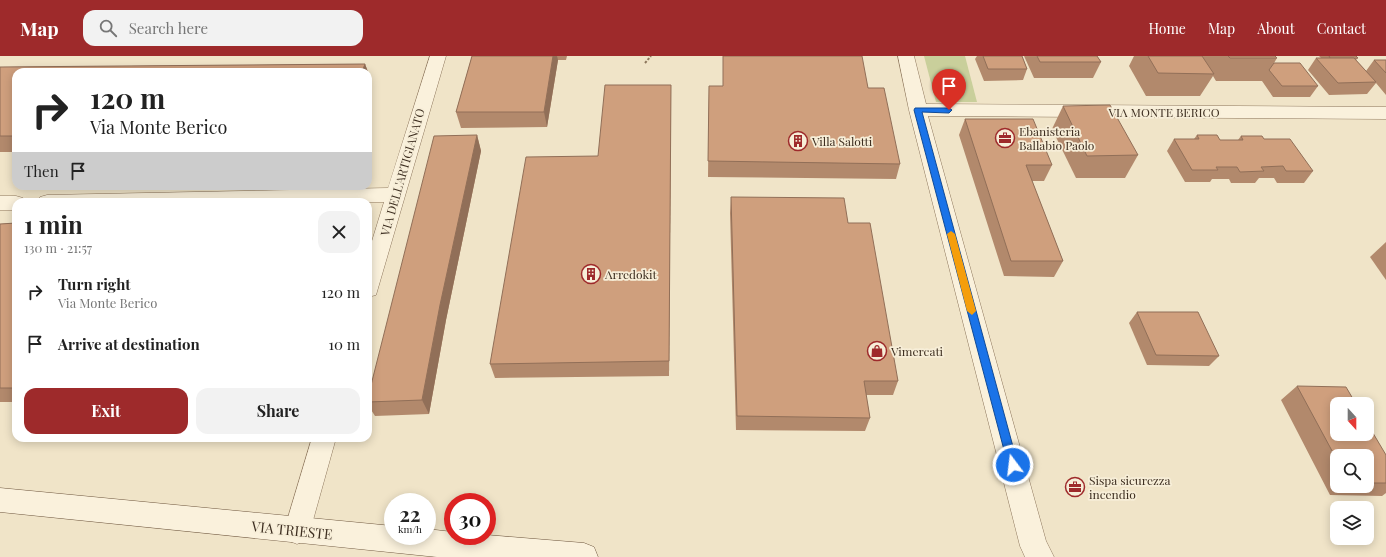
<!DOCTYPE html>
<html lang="en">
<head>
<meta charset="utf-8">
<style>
  :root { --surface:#fff; --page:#f2f2f2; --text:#222; --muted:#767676; --accent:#9e2a2b }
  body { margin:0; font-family:"Playfair Display",serif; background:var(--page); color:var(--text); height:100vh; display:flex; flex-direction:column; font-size:15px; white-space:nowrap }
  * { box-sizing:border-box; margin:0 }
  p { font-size:13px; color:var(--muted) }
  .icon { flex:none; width:22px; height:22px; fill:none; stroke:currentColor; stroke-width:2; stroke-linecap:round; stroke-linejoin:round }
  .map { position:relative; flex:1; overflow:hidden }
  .panel { position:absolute; left:12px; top:142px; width:360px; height:244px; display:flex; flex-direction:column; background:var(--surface); border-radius:12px; box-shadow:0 2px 10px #0003 }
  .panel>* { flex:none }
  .banner { position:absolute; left:12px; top:12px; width:360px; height:122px; border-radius:12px; box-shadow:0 2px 10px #0003; background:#fff; color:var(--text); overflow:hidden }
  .needle { width:26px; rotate:159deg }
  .fabs { position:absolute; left:1330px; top:341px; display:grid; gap:8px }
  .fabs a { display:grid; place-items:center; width:44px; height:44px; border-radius:8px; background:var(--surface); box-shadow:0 2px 10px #0003; font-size:20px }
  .speed { position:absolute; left:384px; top:437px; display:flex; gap:8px; font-size:20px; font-weight:700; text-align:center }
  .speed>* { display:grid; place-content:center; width:52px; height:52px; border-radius:50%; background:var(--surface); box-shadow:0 2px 10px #0003; line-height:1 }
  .speed small { font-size:10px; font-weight:400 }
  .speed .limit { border:6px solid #d22; background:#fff; color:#111 }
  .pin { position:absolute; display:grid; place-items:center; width:34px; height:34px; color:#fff; margin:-41px -17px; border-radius:50% 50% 50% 0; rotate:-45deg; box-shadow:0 0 4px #0007 }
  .pin .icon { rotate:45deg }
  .me { position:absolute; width:44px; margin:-22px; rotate:345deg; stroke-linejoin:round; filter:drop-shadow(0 0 3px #0008) }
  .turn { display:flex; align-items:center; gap:14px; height:84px; padding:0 12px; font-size:18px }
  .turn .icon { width:52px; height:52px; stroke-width:2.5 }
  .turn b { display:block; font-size:28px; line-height:34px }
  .then { display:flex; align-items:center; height:38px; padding:0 12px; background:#0003; gap:8px; font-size:15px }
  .round { display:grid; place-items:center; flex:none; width:42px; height:42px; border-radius:12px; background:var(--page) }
  .headline { display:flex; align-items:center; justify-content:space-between; height:68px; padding:0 12px }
  h1 { font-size:24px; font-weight:700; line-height:30px }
  .action { display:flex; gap:8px; margin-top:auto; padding:8px 12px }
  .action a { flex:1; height:46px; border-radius:12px; background:var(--accent); color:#fff; font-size:16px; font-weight:700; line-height:46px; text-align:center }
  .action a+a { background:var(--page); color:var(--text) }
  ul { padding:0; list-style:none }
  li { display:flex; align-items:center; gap:12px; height:52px; padding:0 12px }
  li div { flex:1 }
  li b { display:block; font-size:15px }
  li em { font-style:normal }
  header { display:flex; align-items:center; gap:24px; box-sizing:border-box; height:56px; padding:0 20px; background:var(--accent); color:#fff }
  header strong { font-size:19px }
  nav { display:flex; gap:22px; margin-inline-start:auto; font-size:14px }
  .search { width:280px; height:36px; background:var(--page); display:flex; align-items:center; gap:10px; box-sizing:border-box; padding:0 14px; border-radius:12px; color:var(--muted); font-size:15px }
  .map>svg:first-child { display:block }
</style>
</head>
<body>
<header>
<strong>Map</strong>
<div class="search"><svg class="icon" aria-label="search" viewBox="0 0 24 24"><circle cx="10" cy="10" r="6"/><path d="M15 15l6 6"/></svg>Search here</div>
<nav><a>Home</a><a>Map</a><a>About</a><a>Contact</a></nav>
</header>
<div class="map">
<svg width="1386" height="501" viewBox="0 0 1386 501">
  <rect width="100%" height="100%" fill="#f0e4c8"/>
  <!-- green -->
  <polygon fill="#c9cf9b" points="924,0 965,0 977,46 936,46"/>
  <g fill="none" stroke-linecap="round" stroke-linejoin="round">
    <!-- street casing -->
    <g stroke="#8d765c" stroke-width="1">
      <g id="street">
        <polygon points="430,0 446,0 376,239 368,241 368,198 384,146 37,146 40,141 47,139 388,132"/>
        <polygon points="898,0 914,0 926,48 1386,51 1386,63 928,60 1046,485 1054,501 1025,501 1020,490 909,54"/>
        <polygon points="0,140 16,140 23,142 25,146 16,146 16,154 0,154"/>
        <polygon points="312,382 336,382 310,475 307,484 297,488 287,484 284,475"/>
      </g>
    </g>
    <!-- secondary casing -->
    <g stroke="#6f573f" stroke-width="1">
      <polygon id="secondary" points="0,432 393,470 393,480 427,480 427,473 453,476 453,480 487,479 584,487 594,491 598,501 437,501 0,456"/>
    </g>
    <!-- path -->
    <polyline stroke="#8d765c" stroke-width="2" stroke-dasharray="2.5 1.5" stroke-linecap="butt" points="645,7 651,0"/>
    <!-- street -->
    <use href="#street" fill="#faf1dc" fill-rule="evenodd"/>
    <!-- secondary -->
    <use href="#secondary" fill="#faf1dc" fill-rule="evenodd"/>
  </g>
  <!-- wall -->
  <g fill="#b2896c" fill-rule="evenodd">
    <polygon points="472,0 567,0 566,4 558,4 547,71 461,72 456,56"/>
    <polygon points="723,0 868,32 900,108 896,123 708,121 709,30 723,30"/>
    <polygon points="977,0 1022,0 1027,13 1023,24 984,25 975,3"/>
    <polygon points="1024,0 1097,0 1101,6 1093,22 1034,22"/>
    <polygon points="1134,0 1275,0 1277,2 1274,7 1318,30 1310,41 1273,41 1262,25 1216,25 1213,20 1200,40 1146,40 1129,10"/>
    <polygon points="1319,0 1356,0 1358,2 1356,4 1366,15 1374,4 1386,4 1386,39 1376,27 1367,38 1329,39 1308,14 1316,2 1321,2"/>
    <polygon points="365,8 371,24 16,16 16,96 0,96 0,11"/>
    <polygon points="671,29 671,44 669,320 495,322 490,308 598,100"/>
    <polygon points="1063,50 1138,99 1125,122 1076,122 1052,73"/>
    <polygon points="965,63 1052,109 1044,125 1032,125 1063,205 1054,221 1004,220 959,79"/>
    <polygon points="477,79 481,95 446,264 429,358 375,360 368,349 368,341"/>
    <polygon points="1197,79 1220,84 1238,84 1241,80 1264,83 1313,115 1304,127 1277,127 1274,122 1259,122 1255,127 1231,127 1229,123 1212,123 1210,126 1185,126 1167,95 1174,83 1194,83"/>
    <polygon points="731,141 848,167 898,325 893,339 866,339 870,362 865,375 736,374 730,157"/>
    <polygon points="16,167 16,346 0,346 0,168"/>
    <polygon points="1386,186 1386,224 1370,201"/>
    <polygon points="1137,256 1219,300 1209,310 1147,309 1129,267"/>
    <path d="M1297,330L1386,399V437L1382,440L1330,439L1281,344ZM1337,400H1367V430H1337Z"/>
    <polygon points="76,382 163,382 78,384"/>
  </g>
  <!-- shaded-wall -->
  <g fill="#916f58">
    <polygon points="553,0 557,0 558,4 547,71 544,56"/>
    <polygon points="365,8 371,24 368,33 368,16 362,16"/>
    <polygon points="671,29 671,44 669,320 669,305"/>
    <polygon points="477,79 481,95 446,264 429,358 422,344 440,249"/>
  </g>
  <!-- building -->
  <g fill="#cf9f7d" stroke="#916f58">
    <polygon points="472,0 553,0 544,56 456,56"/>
    <polygon points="723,0 862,0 868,32 884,32 900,108 708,105 709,30 723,30"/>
    <polygon points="983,0 1022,0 1027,13 988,13"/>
    <polygon points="1037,0 1097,0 1101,6 1040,6"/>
    <polygon points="1148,0 1202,0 1214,18 1158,17"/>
    <polygon points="1228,0 1275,0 1277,2 1230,2"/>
    <polygon points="1329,0 1356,0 1358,2 1330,2"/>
    <polygon points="1316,2 1354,2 1376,26 1338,27"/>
    <polygon points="1374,4 1386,4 1386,17"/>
    <polygon points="1274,7 1300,7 1318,30 1282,30 1269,14"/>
    <polygon points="365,8 362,16 16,16 16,80 0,80 0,11"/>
    <polygon points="605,29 671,29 669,305 490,308 526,101 598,100"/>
    <polygon points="1110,49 1138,99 1087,100 1063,50"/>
    <polygon points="965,63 1033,63 1052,109 1026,109 1063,205 1011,205"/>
    <polygon points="477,79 440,249 422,344 368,346 368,341 434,80"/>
    <polygon points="1197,79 1217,79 1220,84 1243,84 1241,80 1262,80 1264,83 1290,83 1313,115 1286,115 1283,110 1261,111 1264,115 1240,116 1237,111 1216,111 1218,114 1192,114 1174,83 1199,83"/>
    <polygon points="731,141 844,142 848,167 870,167 898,325 864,325 870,362 737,360"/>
    <polygon points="16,167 16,332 0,332 0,168"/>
    <polygon points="1137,256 1198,256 1219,300 1156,299"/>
    <polygon points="1297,330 1346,331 1356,348 1337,348 1337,378 1367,378 1367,367 1386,399 1386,427 1367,427 1367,400 1337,400 1337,404"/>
  </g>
  <!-- route -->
  <polygon fill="#1a73e8" stroke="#114b97" points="915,52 949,52 952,54 949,57 922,56 1018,409 1017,412 1013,414 1009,412 1008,409 914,54"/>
  <!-- slow -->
  <polygon fill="#f59e0b" points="951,175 955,178 976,255 972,259 967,255 947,178"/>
  <!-- icons -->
  <defs>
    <g id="office-ring" transform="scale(1)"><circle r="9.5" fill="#f7eed8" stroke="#9e2a2b" stroke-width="1.5"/><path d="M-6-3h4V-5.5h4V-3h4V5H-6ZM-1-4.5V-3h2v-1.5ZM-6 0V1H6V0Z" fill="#9e2a2b"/></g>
    <g id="building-ring" transform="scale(1)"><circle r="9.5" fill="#f7eed8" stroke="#9e2a2b" stroke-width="1.5"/><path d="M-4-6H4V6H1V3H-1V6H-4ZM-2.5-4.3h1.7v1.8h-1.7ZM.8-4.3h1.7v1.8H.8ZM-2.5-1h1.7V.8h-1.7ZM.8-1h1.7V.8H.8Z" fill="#9e2a2b"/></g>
    <g id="shop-ring" transform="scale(1)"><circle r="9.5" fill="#f7eed8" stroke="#9e2a2b" stroke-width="1.5"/><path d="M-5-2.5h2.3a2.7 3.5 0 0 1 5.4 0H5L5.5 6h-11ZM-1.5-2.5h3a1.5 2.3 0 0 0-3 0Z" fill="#9e2a2b"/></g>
  </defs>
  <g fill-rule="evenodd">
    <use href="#office-ring" x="1005" y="82"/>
    <use href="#building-ring" x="798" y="85"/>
    <use href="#building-ring" x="591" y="218"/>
    <use href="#shop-ring" x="877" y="295"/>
    <use href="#office-ring" x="1075" y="431"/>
  </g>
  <g text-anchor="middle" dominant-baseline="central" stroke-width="3.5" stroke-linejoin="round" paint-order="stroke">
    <!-- street labels -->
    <g font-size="12" fill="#3d2e20" stroke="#f7eed8">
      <text x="1164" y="56">VIA MONTE BERICO</text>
      <text transform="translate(402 116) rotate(-74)">VIA DELL'ARTIGIANATO</text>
    </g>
    <!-- poi labels -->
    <g font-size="12" fill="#3d2e20" stroke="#f7eed8" text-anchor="start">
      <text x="1019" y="75">Ebanisteria<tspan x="1019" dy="14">Ballabio Paolo</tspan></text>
      <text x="812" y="85">Villa Salotti</text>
      <text x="605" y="218">Arredokit</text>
      <text x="891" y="295">Vimercati</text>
      <text x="1089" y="424">Sispa sicurezza<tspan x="1089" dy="14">incendio</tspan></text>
    </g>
    <!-- near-street labels -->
    <g font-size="14" fill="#3d2e20" stroke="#f7eed8">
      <text transform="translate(292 474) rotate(6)">VIA TRIESTE</text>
    </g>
  </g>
</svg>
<div class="fabs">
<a><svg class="needle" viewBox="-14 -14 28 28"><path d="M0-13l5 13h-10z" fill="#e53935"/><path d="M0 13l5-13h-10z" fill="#767676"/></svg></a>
<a><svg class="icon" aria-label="search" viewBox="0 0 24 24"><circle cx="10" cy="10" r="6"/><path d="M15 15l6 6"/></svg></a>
<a><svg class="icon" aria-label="layers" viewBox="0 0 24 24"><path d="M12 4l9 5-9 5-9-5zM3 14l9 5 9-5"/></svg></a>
</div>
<div class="speed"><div>22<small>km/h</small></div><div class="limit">30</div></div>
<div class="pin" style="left:949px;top:54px;background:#d93025"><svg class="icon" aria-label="arrive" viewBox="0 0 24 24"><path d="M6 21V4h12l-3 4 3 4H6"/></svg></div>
<svg class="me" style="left:1013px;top:409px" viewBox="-20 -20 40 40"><circle r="17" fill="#1a73e8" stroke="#fff" stroke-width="3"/><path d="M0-11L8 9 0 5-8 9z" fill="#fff"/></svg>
<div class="banner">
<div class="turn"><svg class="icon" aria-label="right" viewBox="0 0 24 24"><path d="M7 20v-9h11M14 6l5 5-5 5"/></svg><div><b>120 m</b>Via Monte Berico</div></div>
<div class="then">Then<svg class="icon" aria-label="arrive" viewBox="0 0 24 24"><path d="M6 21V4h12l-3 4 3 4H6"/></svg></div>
</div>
<section class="panel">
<div class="headline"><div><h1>1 min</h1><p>130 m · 21:57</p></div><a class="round"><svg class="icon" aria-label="close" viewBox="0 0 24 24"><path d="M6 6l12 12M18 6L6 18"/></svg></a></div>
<ul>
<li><svg class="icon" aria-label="right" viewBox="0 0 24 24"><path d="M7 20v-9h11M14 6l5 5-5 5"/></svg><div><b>Turn right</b><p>Via Monte Berico</p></div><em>120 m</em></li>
<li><svg class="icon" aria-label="arrive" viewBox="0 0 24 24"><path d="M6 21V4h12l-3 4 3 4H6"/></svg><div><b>Arrive at destination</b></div><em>10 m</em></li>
</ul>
<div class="action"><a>Exit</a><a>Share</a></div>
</section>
</div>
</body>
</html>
